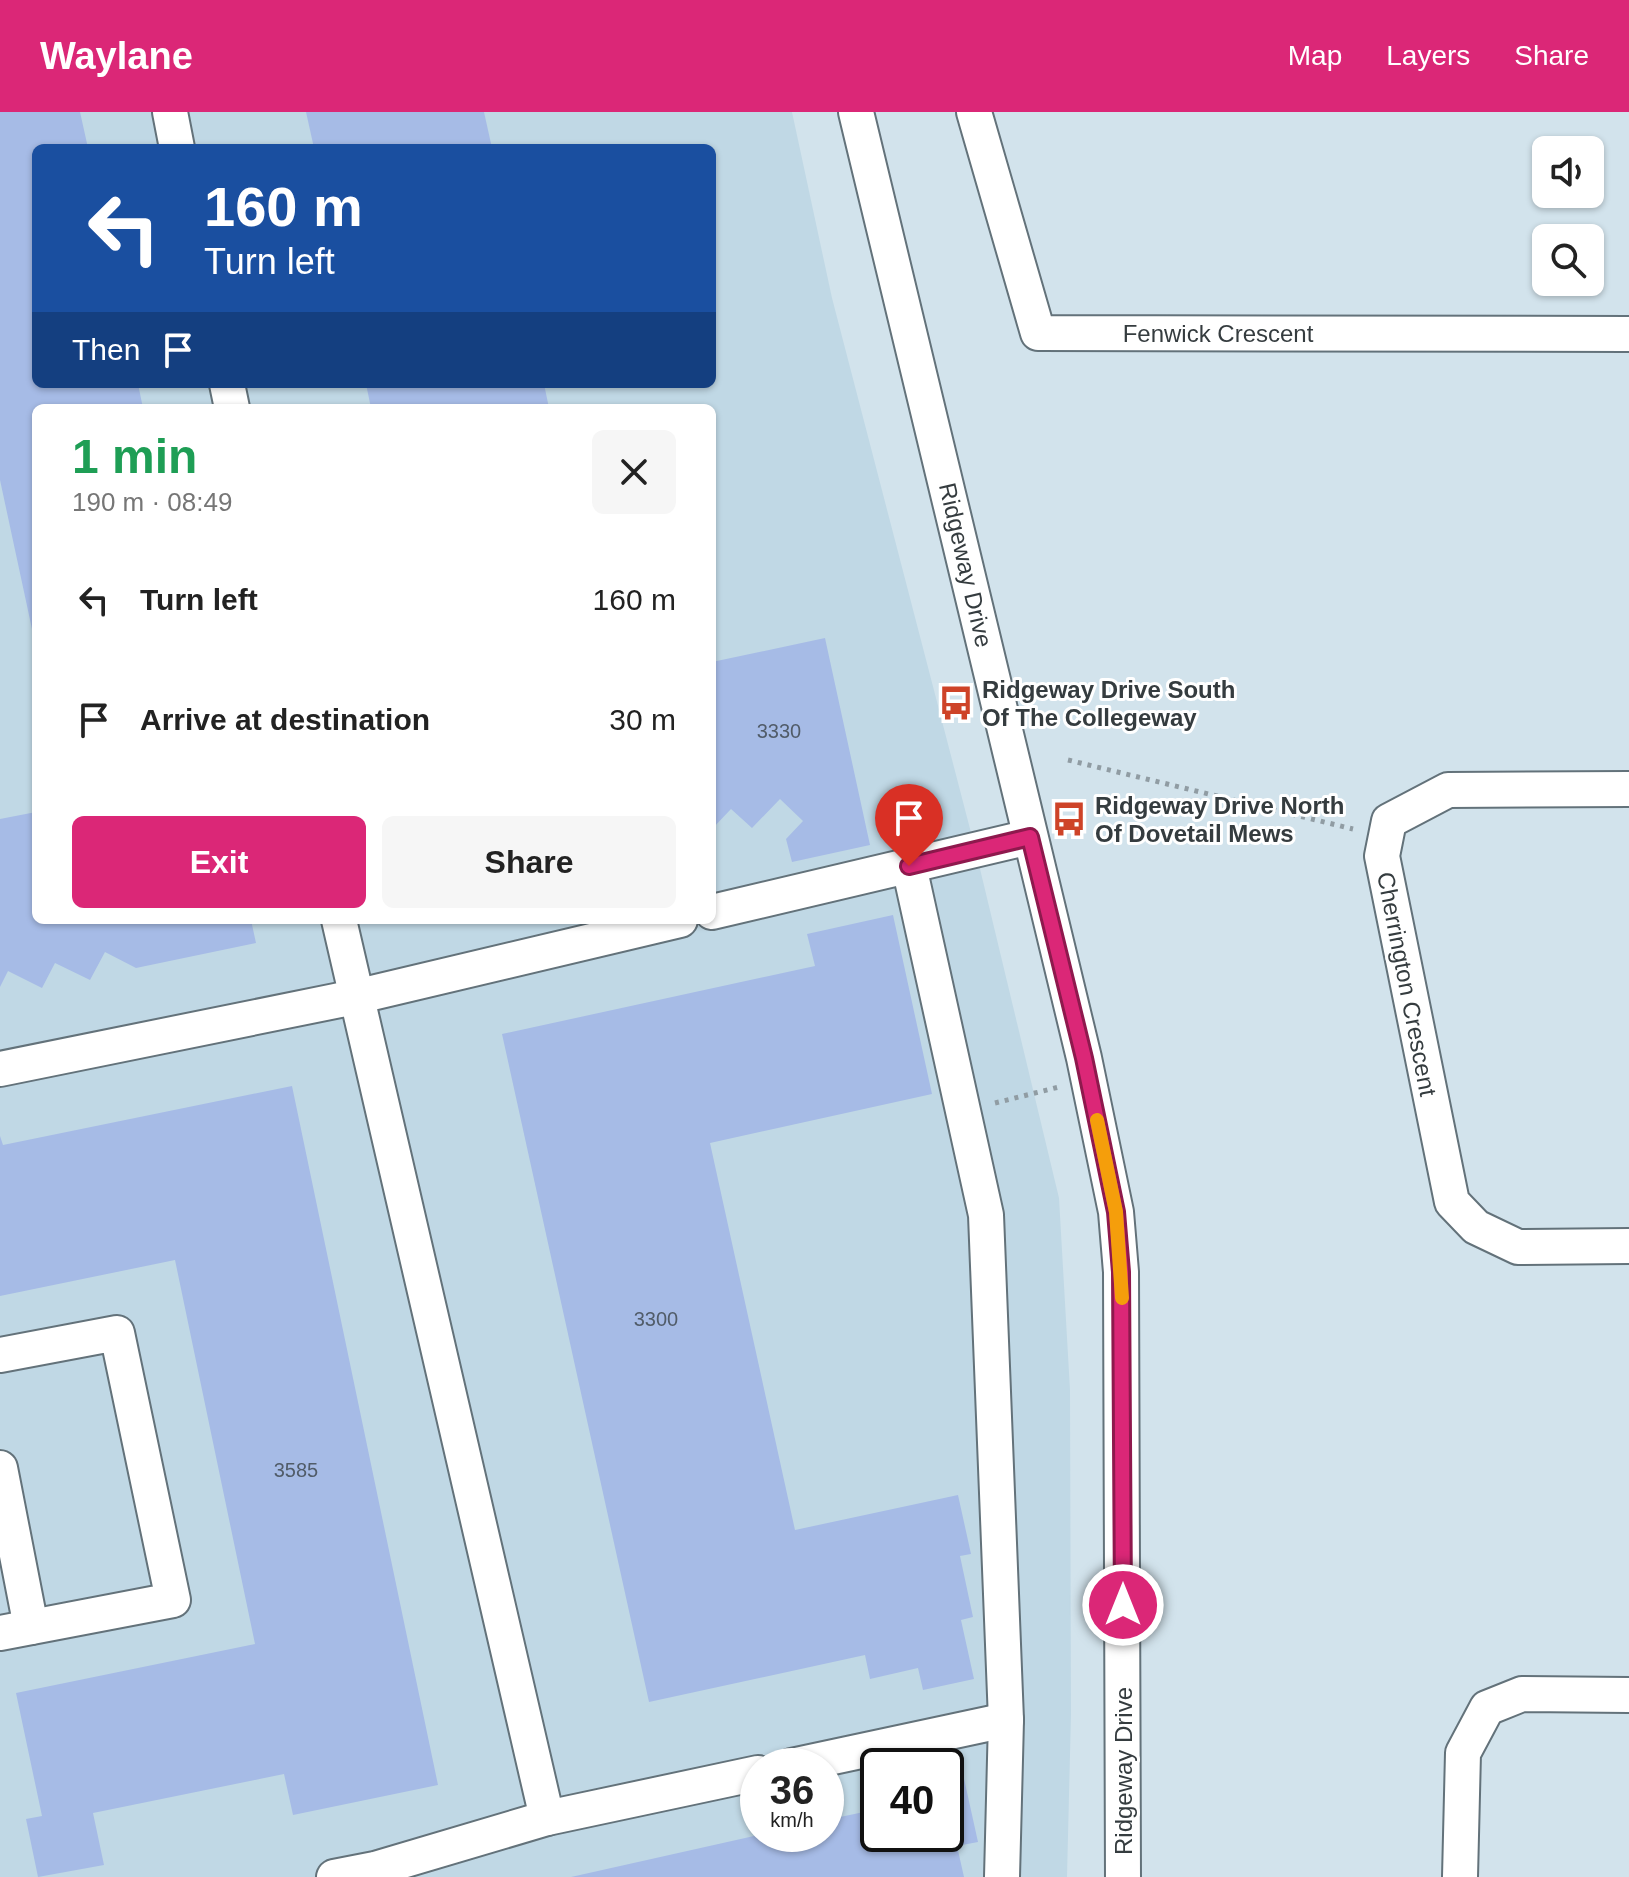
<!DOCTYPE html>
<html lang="en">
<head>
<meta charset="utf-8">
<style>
  :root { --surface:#fff; --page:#f6f6f6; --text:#222; --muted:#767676; --accent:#db2777 }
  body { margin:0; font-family:Helvetica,sans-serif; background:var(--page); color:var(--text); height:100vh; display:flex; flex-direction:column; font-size:30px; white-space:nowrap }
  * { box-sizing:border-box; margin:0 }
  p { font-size:26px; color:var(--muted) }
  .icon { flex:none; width:44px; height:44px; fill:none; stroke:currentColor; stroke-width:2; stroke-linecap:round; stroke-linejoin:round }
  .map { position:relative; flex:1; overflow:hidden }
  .details { position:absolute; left:32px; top:292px; width:684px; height:520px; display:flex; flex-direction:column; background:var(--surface); border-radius:12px; box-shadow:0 2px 6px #0004 }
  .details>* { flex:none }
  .guide { position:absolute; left:32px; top:32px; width:684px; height:244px; border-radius:12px; box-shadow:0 2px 6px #0004; background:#1a4fa0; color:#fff; overflow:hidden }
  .fabs { position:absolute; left:1532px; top:24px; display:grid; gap:16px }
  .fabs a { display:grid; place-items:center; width:72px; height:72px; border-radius:12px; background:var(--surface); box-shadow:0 2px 6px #0004; font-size:40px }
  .speed { position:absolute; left:740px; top:1636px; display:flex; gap:16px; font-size:40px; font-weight:700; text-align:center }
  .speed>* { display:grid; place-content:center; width:104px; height:104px; border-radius:50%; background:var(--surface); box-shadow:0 2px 6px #0004; line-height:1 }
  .speed small { font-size:20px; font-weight:400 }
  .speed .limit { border:4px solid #111; border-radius:12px; background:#fff; color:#111 }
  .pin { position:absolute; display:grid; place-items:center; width:68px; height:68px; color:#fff; margin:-82px -34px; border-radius:50% 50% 50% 0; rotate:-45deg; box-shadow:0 0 8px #0007 }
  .pin .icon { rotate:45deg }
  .me { position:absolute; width:88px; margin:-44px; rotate:0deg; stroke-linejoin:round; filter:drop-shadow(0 0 6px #0008) }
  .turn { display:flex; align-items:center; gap:28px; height:168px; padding:0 40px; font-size:36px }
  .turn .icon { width:104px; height:104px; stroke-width:2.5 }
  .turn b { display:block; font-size:56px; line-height:68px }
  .then { display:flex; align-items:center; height:76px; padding:0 40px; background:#0003; gap:16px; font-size:30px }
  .round { display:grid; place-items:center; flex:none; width:84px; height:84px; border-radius:12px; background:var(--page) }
  .headline { display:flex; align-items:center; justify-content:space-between; height:136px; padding:0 40px }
  h1 { font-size:48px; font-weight:800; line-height:60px; color:#1e9e55 }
  .primary-button { display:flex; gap:16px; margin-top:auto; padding:16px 40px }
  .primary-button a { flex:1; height:92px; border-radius:12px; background:var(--accent); color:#fff; font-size:32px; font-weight:800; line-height:92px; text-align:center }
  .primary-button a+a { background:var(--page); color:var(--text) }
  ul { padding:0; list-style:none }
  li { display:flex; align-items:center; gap:24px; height:120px; padding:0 40px }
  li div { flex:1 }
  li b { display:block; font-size:30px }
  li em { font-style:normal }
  header { display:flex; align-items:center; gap:48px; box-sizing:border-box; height:112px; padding:0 40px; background:var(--accent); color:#fff }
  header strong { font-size:38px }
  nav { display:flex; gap:44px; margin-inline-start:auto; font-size:28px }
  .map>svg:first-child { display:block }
</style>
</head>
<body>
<header>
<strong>Waylane</strong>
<nav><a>Map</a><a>Layers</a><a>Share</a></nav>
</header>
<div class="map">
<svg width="1629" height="1765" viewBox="0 0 1629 1765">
  <rect width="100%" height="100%" fill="#d2e3ec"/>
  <!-- built -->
  <path fill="#c0d8e5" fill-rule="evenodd" d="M0,0H792L832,186L975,736L1059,1086L1070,1278L1071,1602L1067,1765H0ZM36,36H712V272H36ZM36,296H712V808H36ZM758,1654H826V1722H758ZM878,1654H946V1722H878Z"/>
  <!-- building -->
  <g fill="#a6bbe6">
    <polygon points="0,0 80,0 88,36 36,36 36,272 138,272 143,296 36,296 35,531 0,368"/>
    <polygon points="306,0 484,0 492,36 314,36"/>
    <polygon points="366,272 544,272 549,296 371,296"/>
    <polygon points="825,526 870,733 792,750 786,727 803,709 780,687 752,716 731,697 712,717 712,550"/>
    <polygon points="36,700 36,808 251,808 256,831 136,856 105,840 90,868 55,851 42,876 8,859 0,875 0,707"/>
    <polygon points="893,803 932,982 710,1031 795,1418 958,1383 971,1442 960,1444 973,1505 961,1508 974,1567 923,1578 918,1556 870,1567 865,1543 649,1590 502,922 815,854 807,822"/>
    <polygon points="292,974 438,1673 293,1703 284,1662 93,1701 104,1753 38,1765 26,1707 42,1704 16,1581 255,1532 175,1148 0,1184 0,1024 3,1033"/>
    <polygon points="959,1644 978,1730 957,1734 964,1765 571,1765 763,1722 826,1722 826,1708 878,1697 878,1722 946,1722 946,1654 919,1653"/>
  </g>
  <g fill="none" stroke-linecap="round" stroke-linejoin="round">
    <!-- minor casing -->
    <g stroke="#63727a" stroke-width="38">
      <g id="minor">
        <polyline points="170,0 177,36"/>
        <polyline points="856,0 1084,946 1116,1100 1121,1160 1123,1765"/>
        <polyline points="974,0 1038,221 1629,222"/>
        <polyline points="227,272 232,296"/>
        <polyline points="1629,677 1448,678 1389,709 1382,744 1452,1090 1476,1115 1518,1135 1629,1134"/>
        <polyline points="909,754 986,1103 1006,1608 1002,1765"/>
        <polyline points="712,800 1030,725"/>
        <polyline points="0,957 355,885 680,808"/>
        <polyline points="0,1243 117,1221 173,1488 0,1521"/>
        <polyline points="0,1356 31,1515"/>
        <polyline points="791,1654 1006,1608"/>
        <polyline points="547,1706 758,1661"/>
        <polyline points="334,1765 375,1757 547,1706 339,808"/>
        <polyline points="1460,1765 1463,1641 1487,1596 1522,1582 1629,1583"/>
      </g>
    </g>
    <!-- path -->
    <g stroke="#909ca3" stroke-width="5" stroke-dasharray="4 6" stroke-linecap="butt">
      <polyline points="1068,648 1353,717"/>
      <polyline points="995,991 1059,975"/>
    </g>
    <!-- minor -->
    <use href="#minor" stroke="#fff" stroke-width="34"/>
  </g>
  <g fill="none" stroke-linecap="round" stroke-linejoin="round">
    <!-- route casing -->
    <g stroke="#8e194d" stroke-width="20">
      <polyline id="route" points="909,754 1030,725 1084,946 1116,1100 1121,1160 1123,1493"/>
    </g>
    <!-- route -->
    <use href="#route" stroke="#db2777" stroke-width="14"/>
    <!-- slow -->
    <polyline stroke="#f59e0b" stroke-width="14" points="1097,1008 1116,1100 1122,1186"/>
  </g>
  <!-- icons -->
  <defs>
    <g id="bus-bare" transform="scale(2.76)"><path d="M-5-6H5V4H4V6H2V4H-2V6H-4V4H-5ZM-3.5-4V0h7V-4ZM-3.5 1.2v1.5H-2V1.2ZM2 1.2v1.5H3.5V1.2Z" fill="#ce4328" stroke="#fff" stroke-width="2.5" paint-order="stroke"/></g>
  </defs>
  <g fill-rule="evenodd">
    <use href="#bus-bare" x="956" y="591"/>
    <use href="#bus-bare" x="1069" y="707"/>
  </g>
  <g text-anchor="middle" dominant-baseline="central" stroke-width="6" stroke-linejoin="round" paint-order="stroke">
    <!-- number labels -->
    <g font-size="20" fill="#515c69">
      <text x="779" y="619">3330</text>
      <text x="656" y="1207">3300</text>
      <text x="296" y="1358">3585</text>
    </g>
    <!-- street labels -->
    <g font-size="24" fill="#353c3f" stroke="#fff">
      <text x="1218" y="221">Fenwick Crescent</text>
      <text transform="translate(966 453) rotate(77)">Ridgeway Drive</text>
      <text transform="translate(1407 872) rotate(79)">Cherrington Crescent</text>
      <text transform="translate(1123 1659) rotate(-90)">Ridgeway Drive</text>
    </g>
    <!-- poi labels -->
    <g font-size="24" font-weight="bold" fill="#353c3f" stroke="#fff" text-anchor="start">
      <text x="982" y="577">Ridgeway Drive South<tspan x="982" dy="28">Of The Collegeway</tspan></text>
      <text x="1095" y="693">Ridgeway Drive North<tspan x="1095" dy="28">Of Dovetail Mews</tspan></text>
    </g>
  </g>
</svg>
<div class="fabs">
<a><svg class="icon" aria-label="sound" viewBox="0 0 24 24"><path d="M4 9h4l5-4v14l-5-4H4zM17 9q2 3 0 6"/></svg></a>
<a><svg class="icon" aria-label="search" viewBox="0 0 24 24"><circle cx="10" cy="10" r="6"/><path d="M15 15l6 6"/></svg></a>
</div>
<div class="speed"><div>36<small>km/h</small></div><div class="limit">40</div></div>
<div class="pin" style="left:909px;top:754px;background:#d93025"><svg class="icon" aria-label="arrive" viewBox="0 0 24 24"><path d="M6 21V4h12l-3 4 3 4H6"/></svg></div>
<svg class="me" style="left:1123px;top:1493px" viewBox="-20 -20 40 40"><circle r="17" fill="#db2777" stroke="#fff" stroke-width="3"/><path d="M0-11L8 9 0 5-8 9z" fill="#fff"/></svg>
<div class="guide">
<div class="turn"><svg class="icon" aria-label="left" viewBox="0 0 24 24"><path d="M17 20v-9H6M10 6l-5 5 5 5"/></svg><div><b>160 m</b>Turn left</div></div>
<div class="then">Then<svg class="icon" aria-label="arrive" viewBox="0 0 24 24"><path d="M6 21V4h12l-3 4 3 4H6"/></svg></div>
</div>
<section class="details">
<div class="headline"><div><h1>1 min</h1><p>190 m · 08:49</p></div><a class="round"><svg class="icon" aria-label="close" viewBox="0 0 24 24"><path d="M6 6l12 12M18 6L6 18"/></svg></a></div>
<ul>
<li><svg class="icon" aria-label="left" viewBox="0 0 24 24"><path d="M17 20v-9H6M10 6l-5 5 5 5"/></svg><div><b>Turn left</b></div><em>160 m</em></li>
<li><svg class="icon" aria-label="arrive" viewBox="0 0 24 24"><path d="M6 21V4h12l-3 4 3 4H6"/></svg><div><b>Arrive at destination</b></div><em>30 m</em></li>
</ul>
<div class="primary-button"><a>Exit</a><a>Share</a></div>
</section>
</div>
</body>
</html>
